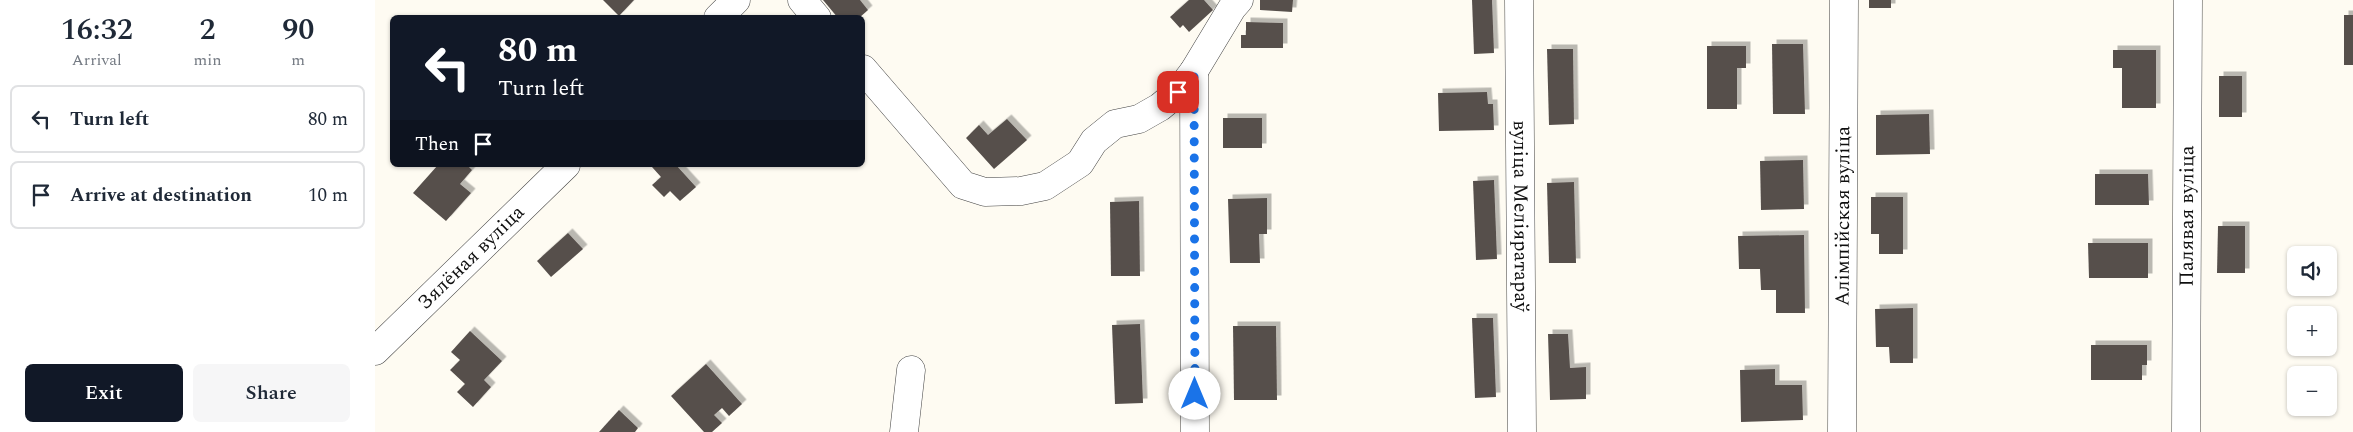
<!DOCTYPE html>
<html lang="en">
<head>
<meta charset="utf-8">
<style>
  :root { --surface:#fff; --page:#f6f6f7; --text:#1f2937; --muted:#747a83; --line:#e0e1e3; --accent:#111827 }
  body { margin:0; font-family:Spectral,serif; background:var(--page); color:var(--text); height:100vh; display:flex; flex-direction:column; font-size:19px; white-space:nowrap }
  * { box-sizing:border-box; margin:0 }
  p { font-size:16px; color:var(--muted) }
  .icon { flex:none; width:28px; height:28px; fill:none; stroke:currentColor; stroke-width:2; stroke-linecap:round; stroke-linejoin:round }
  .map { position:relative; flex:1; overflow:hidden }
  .drawer { display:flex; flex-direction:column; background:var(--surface); width:375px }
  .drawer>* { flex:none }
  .top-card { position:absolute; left:15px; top:15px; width:475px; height:152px; border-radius:8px; box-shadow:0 1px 4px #0004; background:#111827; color:#fff; overflow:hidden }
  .tools { position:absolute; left:1912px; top:246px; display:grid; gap:10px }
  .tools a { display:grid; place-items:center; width:50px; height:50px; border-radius:8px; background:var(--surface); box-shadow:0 1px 4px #0004; font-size:25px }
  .pin { position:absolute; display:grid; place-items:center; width:42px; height:42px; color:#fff; margin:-21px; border-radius:10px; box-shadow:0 2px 8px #0006 }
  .me { position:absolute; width:55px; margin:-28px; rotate:0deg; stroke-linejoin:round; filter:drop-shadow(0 0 4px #0008) }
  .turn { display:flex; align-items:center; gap:18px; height:105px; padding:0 25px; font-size:22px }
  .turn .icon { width:65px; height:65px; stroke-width:2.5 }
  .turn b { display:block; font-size:35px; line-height:42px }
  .then { display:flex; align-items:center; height:48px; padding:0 25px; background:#0003; gap:10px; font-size:19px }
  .eta { display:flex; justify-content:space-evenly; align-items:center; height:85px; text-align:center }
  .eta b { font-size:30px; font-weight:600; line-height:35px }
  .button { display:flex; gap:10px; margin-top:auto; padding:10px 25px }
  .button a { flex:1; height:58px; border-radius:8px; background:var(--accent); color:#fff; font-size:20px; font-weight:600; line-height:58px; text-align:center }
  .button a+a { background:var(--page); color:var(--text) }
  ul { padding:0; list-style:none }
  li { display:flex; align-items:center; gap:15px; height:68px; margin:0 10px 8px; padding:0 15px; border:2px solid var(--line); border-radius:8px }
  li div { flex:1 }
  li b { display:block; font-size:19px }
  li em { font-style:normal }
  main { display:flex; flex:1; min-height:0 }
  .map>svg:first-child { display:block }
</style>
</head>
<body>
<main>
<section class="drawer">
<div class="eta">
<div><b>16:32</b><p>Arrival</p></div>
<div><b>2</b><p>min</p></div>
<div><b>90</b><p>m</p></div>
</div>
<ul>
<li><svg class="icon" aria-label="left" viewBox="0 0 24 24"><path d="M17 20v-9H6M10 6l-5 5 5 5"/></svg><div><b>Turn left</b></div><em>80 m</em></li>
<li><svg class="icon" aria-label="arrive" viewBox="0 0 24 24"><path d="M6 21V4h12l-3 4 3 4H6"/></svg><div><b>Arrive at destination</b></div><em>10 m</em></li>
</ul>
<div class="button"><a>Exit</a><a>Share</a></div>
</section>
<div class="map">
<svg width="1978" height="432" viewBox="0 0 1978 432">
  <defs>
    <filter id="shadow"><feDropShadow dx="4.5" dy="-4.5" stdDeviation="0" flood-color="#0004"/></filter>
  </defs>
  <rect width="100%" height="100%" fill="#fefbf2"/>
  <!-- building -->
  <g fill="#57504c" filter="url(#shadow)">
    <polygon points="228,0 259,0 244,16"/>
    <polygon points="448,0 485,0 493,10 484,18 463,18"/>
    <polygon points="814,0 829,0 838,10 814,32 808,25 805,28 795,17"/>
    <polygon points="885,0 918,0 917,12 885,10"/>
    <polygon points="1097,0 1117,0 1119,53 1099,54"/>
    <rect x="1494" y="0" width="22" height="8"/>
    <rect x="1969" y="15" width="9" height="50"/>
    <polygon points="871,22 908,23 908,48 866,48 866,35 871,35"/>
    <polygon points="1397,44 1428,44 1430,114 1398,114"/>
    <polygon points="1332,46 1371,46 1371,68 1362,68 1362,109 1332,109"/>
    <polygon points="1172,49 1198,49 1199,124 1174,125"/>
    <polygon points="1738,50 1781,50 1781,108 1747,108 1747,68 1738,68"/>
    <rect x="1844" y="76" width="23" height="41"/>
    <polygon points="1112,92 1113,104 1118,104 1119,130 1064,131 1063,93"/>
    <polygon points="1554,114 1555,154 1501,155 1501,115"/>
    <rect x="848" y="118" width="39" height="30"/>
    <polygon points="632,119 652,140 619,169 591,138 604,125 613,135"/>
    <polygon points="1428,160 1429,209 1386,210 1385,161"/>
    <polygon points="63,165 92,165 97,170 85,184 96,193 71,221 38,193"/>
    <polygon points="279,165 301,165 321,187 305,201 295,191 289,197 277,185 286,177 277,167"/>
    <polygon points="1720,174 1773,174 1774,205 1720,205"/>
    <polygon points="1119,180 1122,259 1101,260 1098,181"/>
    <polygon points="1199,182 1201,263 1174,263 1172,183"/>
    <polygon points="1496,197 1528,197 1528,254 1504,254 1504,234 1496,234"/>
    <polygon points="892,198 892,234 884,234 885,263 855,263 853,199"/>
    <polygon points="764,201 765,276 736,276 735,202"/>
    <polygon points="1843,226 1870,226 1870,273 1842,273"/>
    <polygon points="193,233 208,249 176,277 162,261"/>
    <polygon points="1429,235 1430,313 1401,313 1401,290 1386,290 1385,269 1364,269 1363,236"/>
    <polygon points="1713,243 1773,243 1773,278 1714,278"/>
    <polygon points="1538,308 1538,363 1515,363 1514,347 1501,347 1500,309"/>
    <polygon points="1097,318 1118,318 1121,397 1100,398"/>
    <polygon points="765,324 768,403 740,404 737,325"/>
    <polygon points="858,326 901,326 902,400 859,400"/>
    <polygon points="95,331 127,361 109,380 116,387 98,407 82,392 90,384 75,370 85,360 76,352"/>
    <polygon points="1173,334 1193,334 1195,368 1211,367 1211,399 1175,400"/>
    <polygon points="1716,345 1772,345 1772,365 1767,365 1767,380 1716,380"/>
    <polygon points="331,364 367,404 354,416 347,408 339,415 347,423 337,432 329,432 296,396"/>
    <polygon points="1400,369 1400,385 1427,385 1428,420 1366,422 1365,370"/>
    <polygon points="244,410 263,428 260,432 224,432"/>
  </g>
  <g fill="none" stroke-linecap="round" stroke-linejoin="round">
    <!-- minor casing -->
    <g stroke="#424242" stroke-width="29">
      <g id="minor">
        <polyline points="427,0 442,18"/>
        <path id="s1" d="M1144,0L1147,432"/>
        <polyline points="343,18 361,0"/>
        <polyline points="488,69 588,185 610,192 646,191 670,186 705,163 719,141 740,124 764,119 785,107 803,92 819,71 857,8 864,0"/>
        <polyline points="819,71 820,432"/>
        <path id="s2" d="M0,351L191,165"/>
        <polyline points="529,432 536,370"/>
        <path id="s3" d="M1467,432L1469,0"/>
        <path id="s4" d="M1811,432L1813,0"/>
      </g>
    </g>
    <!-- minor -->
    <use href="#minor" stroke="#fff" stroke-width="28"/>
  </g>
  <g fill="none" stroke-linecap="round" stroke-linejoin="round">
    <!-- route -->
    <polyline stroke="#1a73e8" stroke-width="9" stroke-dasharray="0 16.2" points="803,92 819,71 820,394"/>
  </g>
  <g text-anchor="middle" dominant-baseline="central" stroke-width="5" stroke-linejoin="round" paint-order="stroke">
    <!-- street labels -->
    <g font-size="20" fill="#0f0f0f" stroke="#fff">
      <text stroke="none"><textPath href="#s1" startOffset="216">вуліца Меліяратараў</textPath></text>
      <text stroke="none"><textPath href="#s3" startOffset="216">Алімпійская вуліца</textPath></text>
      <text stroke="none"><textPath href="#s4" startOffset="216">Палявая вуліца</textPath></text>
      <text stroke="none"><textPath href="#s2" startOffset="134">Зялёная вуліца</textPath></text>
    </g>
  </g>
</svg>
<div class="tools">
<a><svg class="icon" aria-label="sound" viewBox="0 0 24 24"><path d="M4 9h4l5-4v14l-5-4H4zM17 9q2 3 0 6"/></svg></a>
<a>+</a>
<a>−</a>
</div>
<div class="pin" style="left:803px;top:92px;background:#d93025"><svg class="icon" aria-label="arrive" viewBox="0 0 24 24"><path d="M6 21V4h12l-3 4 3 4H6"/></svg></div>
<svg class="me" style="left:820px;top:394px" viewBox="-20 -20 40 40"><circle r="19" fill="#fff"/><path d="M0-13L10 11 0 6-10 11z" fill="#1a73e8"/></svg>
<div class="top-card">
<div class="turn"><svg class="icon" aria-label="left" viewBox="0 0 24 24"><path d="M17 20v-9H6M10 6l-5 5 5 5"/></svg><div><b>80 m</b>Turn left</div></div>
<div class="then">Then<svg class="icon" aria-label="arrive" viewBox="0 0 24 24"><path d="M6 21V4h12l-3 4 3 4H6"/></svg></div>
</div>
</div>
</main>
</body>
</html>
